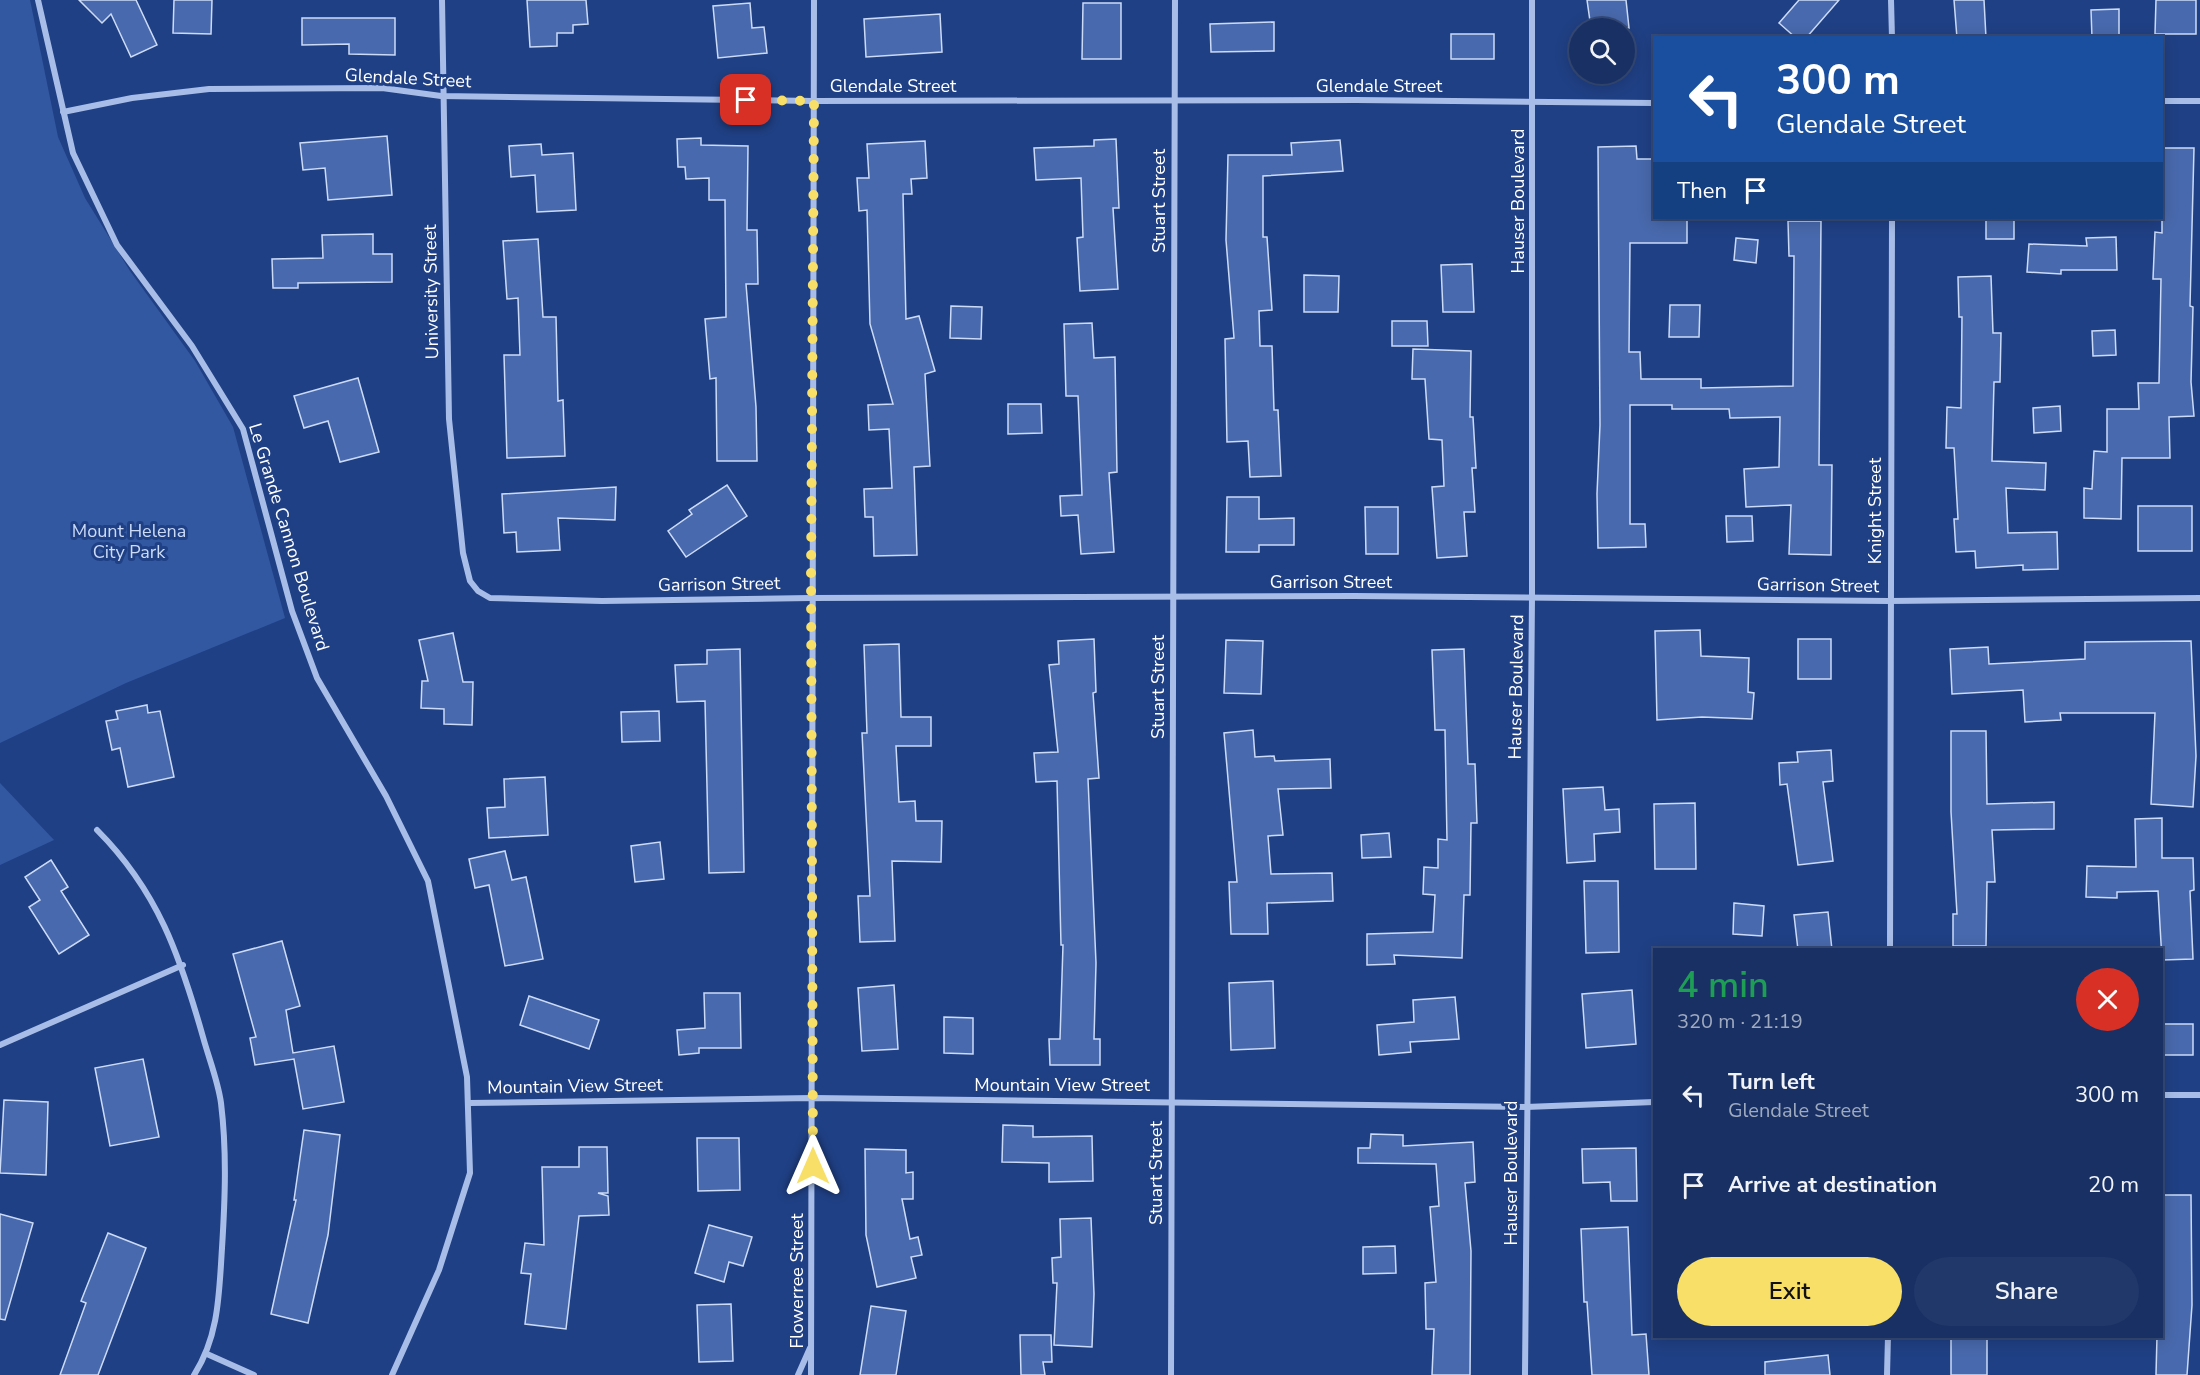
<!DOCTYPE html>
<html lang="en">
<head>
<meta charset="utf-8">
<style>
  :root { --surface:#183064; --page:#21386a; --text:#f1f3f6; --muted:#9fa9bf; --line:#364b78; --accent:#f7df68 }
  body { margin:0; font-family:"Nunito Sans",sans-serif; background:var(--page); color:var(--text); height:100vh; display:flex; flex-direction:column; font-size:22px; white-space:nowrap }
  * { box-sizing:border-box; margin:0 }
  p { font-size:20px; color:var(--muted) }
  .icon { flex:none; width:33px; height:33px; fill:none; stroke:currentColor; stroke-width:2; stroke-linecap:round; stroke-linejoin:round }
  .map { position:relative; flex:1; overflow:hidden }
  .details { position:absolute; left:1653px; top:948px; width:510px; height:390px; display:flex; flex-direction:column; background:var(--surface); border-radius:0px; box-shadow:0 3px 15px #0003,0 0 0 2px var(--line) }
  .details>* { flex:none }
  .banner { position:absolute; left:1653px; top:36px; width:510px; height:183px; border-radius:0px; box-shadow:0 3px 15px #0003,0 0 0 2px var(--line); background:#1a4fa0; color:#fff; overflow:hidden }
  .tools { position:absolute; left:1569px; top:18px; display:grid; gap:12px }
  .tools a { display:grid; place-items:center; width:66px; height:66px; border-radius:50%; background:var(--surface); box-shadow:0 3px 15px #0003,0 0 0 2px var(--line); font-size:30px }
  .pin { position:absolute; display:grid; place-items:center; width:51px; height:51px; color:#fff; margin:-26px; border-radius:12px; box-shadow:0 3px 9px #0006 }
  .me { position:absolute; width:66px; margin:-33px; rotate:0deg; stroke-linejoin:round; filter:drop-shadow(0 0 4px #0008) }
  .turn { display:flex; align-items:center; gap:21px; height:126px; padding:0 24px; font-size:27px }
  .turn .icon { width:78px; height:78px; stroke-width:2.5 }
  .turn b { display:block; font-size:42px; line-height:51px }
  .then { display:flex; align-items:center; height:57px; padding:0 24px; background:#0003; gap:12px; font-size:22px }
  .round { display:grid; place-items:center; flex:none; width:63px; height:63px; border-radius:32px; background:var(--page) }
  .headline { display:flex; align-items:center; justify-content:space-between; height:102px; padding:0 24px }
  h1 { font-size:36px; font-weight:600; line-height:45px; color:#1e9e55 }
  .primary-button { display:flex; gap:12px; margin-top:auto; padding:12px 24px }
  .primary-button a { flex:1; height:69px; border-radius:36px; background:var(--accent); color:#111; font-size:24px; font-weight:600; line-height:69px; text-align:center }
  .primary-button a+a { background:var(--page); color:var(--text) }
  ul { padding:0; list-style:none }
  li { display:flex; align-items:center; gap:18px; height:90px; padding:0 24px }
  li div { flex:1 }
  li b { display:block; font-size:22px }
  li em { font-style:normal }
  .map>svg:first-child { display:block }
</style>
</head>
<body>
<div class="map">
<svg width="2200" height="1375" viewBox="0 0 2200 1375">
  <rect width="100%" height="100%" fill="#204085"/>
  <!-- green -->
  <g fill="#3358a2">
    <polygon points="0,0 30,0 58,137 85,198 130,271 195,361 233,427 285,618 126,683 0,743"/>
    <polygon points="0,783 54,840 0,865"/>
  </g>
  <!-- building -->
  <g fill="#4869ad" stroke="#ccdbf7" stroke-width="1.5">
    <polygon points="79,0 136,0 157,45 131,57 111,14 102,23"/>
    <polygon points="174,0 212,0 211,34 173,33"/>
    <polygon points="527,0 586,0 588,24 573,25 573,33 557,33 557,46 530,47"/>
    <polygon points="1587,0 1626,0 1629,28 1591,28"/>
    <polygon points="1799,0 1839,0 1806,38 1796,38 1779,23"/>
    <polygon points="1954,0 1984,0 1986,38 1957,38"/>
    <polygon points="2156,0 2196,0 2196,34 2155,34"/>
    <polygon points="750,3 752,28 764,27 767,53 718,58 713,6"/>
    <polygon points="1083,3 1121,3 1121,59 1082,59"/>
    <polygon points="2119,9 2119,38 2092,38 2091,10"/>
    <polygon points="940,14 942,52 866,57 864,19"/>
    <polygon points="302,18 395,18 395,55 349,54 349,44 302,45"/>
    <polygon points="1274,22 1274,51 1211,52 1210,24"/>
    <rect x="1451" y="34" width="43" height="25"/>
    <polygon points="387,136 392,195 328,200 325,168 303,170 300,143"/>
    <polygon points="701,138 701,145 748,146 747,230 757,230 758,284 746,284 756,407 757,461 717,461 716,378 710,379 705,319 726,317 725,200 709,200 709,178 686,179 685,167 678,167 677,139"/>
    <polygon points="1116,139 1119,208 1113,208 1118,289 1080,291 1077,238 1083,237 1081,178 1036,180 1034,148 1094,146 1094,140"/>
    <polygon points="1340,140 1343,171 1263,176 1263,237 1267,237 1272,310 1259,311 1260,346 1272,346 1274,410 1278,410 1281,476 1250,477 1248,441 1227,442 1225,339 1234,338 1226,240 1228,155 1292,155 1291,143"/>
    <polygon points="925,141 927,178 911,179 912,194 903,194 906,319 919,316 935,371 925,374 930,466 914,467 917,555 874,556 873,517 865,517 864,489 892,488 889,429 869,430 868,405 893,404 870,324 867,210 859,211 857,178 869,178 867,144"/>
    <polygon points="541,144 542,155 573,153 576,210 537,212 535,175 511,177 509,146"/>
    <polygon points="1636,146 1637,159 1654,159 1654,218 1687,218 1687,243 1630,243 1629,352 1640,352 1641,379 1701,379 1701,388 1793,386 1794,256 1789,256 1788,221 1821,221 1819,465 1832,465 1831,555 1789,554 1791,505 1746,507 1744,469 1779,467 1780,417 1730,418 1729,409 1672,409 1672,405 1630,405 1630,524 1645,524 1646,547 1598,548 1597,494 1600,425 1598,147"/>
    <polygon points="2162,148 2194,148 2190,306 2193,307 2191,382 2194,416 2169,417 2170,458 2122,458 2121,519 2084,518 2084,488 2092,489 2094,451 2107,452 2107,409 2139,409 2138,383 2159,383 2161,279 2153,279 2155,232 2162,233"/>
    <rect x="1986" y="218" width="28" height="21"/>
    <polygon points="373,234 373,254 392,254 392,282 298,283 298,288 273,288 272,259 323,258 322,235"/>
    <polygon points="2116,237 2117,270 2061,270 2061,274 2027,272 2029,244 2087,246 2086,238"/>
    <polygon points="1736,238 1758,240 1756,263 1734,260"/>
    <polygon points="538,239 543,317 556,317 558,401 563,400 565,456 507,458 504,355 520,355 518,298 507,299 503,241"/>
    <polygon points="1472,264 1474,312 1443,312 1441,265"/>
    <polygon points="1304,275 1339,276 1338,312 1304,312"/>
    <polygon points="1991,276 1993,333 2001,333 2000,382 1994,382 1992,461 2046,463 2045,490 2006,488 2008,533 2057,532 2058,569 2023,570 2023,565 1976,568 1975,551 1956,552 1954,519 1958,519 1954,448 1946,448 1947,407 1961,408 1962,317 1959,317 1958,277"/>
    <polygon points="1670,305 1700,305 1699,337 1669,337"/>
    <polygon points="951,306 982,307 981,339 950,338"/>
    <polygon points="1392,321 1427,321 1428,346 1392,346"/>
    <polygon points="1092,323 1094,358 1115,357 1117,472 1109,473 1114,552 1081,554 1078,515 1061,516 1060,496 1082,495 1078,396 1066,396 1064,324"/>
    <polygon points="2115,330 2116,355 2093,356 2092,331"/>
    <polygon points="1413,349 1471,351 1470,417 1473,417 1476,468 1472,468 1475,512 1464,512 1467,556 1437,558 1432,487 1444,486 1442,440 1429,439 1425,379 1412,379"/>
    <polygon points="358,378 379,452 340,462 328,421 304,428 294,396"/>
    <polygon points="1008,404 1041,404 1042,433 1008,434"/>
    <polygon points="2060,406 2061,431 2034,433 2033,408"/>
    <polygon points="727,485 747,516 686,557 668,531 692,514 689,510"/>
    <polygon points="616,487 615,520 558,518 560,550 517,552 516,532 504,533 502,494"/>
    <polygon points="1227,497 1259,497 1259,519 1294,518 1294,545 1259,545 1259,552 1226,552"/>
    <rect x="2138" y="506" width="54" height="45"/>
    <polygon points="1365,507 1398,507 1398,554 1366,554"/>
    <polygon points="1726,516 1752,516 1753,541 1727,542"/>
    <polygon points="1700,630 1701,656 1749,658 1748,692 1754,693 1752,719 1702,717 1657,720 1655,631"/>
    <polygon points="453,633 463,682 473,682 472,725 444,724 444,709 421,708 422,681 428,681 419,640"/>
    <polygon points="1094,639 1096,692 1093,693 1099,778 1088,779 1096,963 1094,1039 1100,1039 1100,1065 1050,1065 1049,1039 1060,1039 1063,945 1061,945 1057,781 1036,782 1034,753 1058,752 1049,665 1059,664 1058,641"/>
    <rect x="1798" y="639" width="33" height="40"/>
    <polygon points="1226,640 1263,641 1261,694 1224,693"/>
    <polygon points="2191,641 2196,756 2193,807 2151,804 2155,713 2060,713 2061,720 2025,722 2023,690 1952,694 1950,649 1988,647 1989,664 2085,659 2085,642"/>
    <polygon points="899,644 901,717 931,717 931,746 896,746 899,802 915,801 916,821 942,821 941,862 892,861 895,941 860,942 858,896 870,896 862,733 867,733 864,645"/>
    <polygon points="740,649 744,872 709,873 705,701 677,702 675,665 707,664 707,650"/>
    <polygon points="1464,649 1468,764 1475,764 1477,823 1471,823 1470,895 1464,895 1462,958 1394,955 1395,964 1367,965 1367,934 1433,932 1435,895 1423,894 1424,867 1438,868 1438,839 1447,840 1445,730 1435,730 1432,650"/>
    <polygon points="147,705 148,713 160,711 174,777 128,787 120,748 112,750 106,721 118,719 116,711"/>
    <polygon points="659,711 660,741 622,742 621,712"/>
    <polygon points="1253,730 1255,757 1274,756 1275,761 1330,759 1331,788 1278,789 1283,835 1268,836 1271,874 1332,873 1333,901 1267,903 1268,934 1231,934 1229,882 1237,882 1224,733"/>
    <polygon points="1951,731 1986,731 1987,804 2054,802 2054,829 1992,830 1995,882 1987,882 1986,946 1953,946 1953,914 1957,914 1951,812"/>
    <polygon points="1831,750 1833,781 1823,782 1833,861 1798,865 1787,784 1780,785 1779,763 1798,762 1797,752"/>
    <polygon points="545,777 548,835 489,838 487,808 505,807 504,779"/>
    <polygon points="1603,787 1605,810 1619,809 1620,832 1594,834 1595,861 1567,863 1563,789"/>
    <polygon points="1695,803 1696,869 1655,869 1654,804"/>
    <polygon points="2162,818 2162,858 2193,858 2194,890 2190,891 2193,959 2162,960 2158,891 2117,892 2117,898 2086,897 2087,866 2136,867 2135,819"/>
    <polygon points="1389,833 1391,857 1362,858 1361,835"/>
    <polygon points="660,842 664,879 635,882 631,846"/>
    <polygon points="505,851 512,880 526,877 543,959 505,966 489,885 475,888 469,859"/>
    <polygon points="51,860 68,887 61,891 89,935 59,954 29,907 40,900 25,877"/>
    <polygon points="1584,881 1618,881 1619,952 1586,953"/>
    <polygon points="1734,903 1764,906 1762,936 1733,934"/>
    <polygon points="1828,912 1832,950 1798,950 1794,915"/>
    <polygon points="282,941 300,1006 286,1010 293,1053 334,1046 344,1102 303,1109 294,1059 255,1065 250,1038 256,1037 233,954"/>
    <polygon points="1273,981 1275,1048 1231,1050 1229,983"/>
    <polygon points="894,985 898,1049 862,1051 858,988"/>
    <polygon points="1632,990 1636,1044 1586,1048 1582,994"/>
    <polygon points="704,993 740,993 741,1048 699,1048 699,1053 679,1055 677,1030 705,1028"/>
    <polygon points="529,996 599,1020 589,1049 520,1025"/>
    <polygon points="1455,997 1459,1039 1410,1042 1411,1052 1379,1055 1377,1025 1414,1022 1413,1000"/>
    <polygon points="944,1017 973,1018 973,1054 944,1053"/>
    <rect x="2162" y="1024" width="31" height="31"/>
    <polygon points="143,1059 159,1137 110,1146 95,1068"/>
    <polygon points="4,1100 48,1102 46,1175 0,1173"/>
    <polygon points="1003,1125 1033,1126 1033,1137 1092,1136 1093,1181 1049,1182 1049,1163 1002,1162"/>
    <polygon points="304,1130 340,1135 328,1235 308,1323 271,1314 296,1200 294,1200"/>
    <polygon points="1371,1134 1403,1135 1403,1146 1473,1142 1475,1182 1465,1183 1471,1251 1470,1375 1432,1375 1434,1329 1426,1329 1425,1283 1436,1282 1430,1207 1439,1206 1436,1164 1358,1163 1358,1148 1370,1148"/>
    <polygon points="697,1138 739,1138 740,1190 698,1191"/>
    <polygon points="579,1147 607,1147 608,1193 598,1193 608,1196 609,1215 579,1216 566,1329 525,1324 531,1274 521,1273 525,1243 544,1245 542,1167 579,1167"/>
    <polygon points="1636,1148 1637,1201 1611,1201 1610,1182 1583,1183 1582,1149"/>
    <polygon points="865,1149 906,1150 906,1173 913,1172 913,1199 902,1199 910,1239 918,1237 922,1255 911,1257 916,1278 877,1287 866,1235"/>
    <polygon points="2162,1195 2191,1195 2192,1305 2187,1375 2156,1375 2157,1336 2162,1336"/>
    <polygon points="0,1214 33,1223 5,1320 0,1319"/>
    <polygon points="1091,1218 1094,1294 1092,1347 1054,1345 1057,1283 1053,1283 1052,1258 1061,1257 1060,1219"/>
    <polygon points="709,1225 752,1237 743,1266 729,1262 724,1282 695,1273"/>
    <polygon points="1628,1227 1632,1335 1646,1334 1649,1375 1592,1375 1587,1302 1584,1302 1581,1229"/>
    <polygon points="108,1233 146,1248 98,1375 60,1375 86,1303 81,1301"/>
    <polygon points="1395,1246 1396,1273 1363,1274 1363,1247"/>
    <polygon points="731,1304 733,1361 699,1362 697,1305"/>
    <polygon points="871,1306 906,1311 896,1375 860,1375"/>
    <polygon points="1020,1335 1051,1335 1052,1362 1043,1362 1045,1375 1021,1375"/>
    <rect x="1951" y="1336" width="36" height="39"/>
    <polygon points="1828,1355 1830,1375 1765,1375 1765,1362"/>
  </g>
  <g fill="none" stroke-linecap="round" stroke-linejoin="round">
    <!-- minor -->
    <g stroke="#a8bee9" stroke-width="6">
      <polyline points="38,0 73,153 117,245 192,346 243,429 292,611 317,678 386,796 428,881 467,1077 470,1173 439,1270 392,1375"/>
      <polyline points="442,0 449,419 463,553 470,581 478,591 490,598 602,601 811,598 1354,596 1889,601 2200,598"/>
      <polyline points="1891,0 1892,38"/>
      <polyline points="2162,101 2200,101"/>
      <polyline points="63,112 132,98 209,89 382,88 441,96 814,101 1356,100 1654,103"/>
      <path d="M97,830C158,891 180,956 203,1037C209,1059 218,1081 221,1103C227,1152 225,1200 222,1248C219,1294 219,1336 194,1375"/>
      <polyline points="1890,950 1892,218"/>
      <polyline points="0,1045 183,965"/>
      <polyline points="2162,1095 2200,1095"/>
      <polyline points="469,1103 813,1098 1526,1107 1654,1102"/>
      <polyline points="207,1354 254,1375"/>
      <polyline points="798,1375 810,1348"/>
      <polyline points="811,1375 814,0"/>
      <polyline points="1171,1375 1175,0"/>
      <polyline points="1525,1375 1532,597 1532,0"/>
      <polyline points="1887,1375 1888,1336"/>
    </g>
  </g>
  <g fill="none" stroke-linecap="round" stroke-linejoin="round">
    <!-- route -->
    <polyline stroke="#f7df68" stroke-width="10" stroke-dasharray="0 18" points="746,100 814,101 811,574 813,1166"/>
  </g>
  <g text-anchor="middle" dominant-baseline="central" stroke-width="6" stroke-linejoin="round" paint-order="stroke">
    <!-- street labels -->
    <g font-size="18" fill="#fff" stroke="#204085">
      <text transform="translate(408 78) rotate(3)">Glendale Street</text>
      <text x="893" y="86">Glendale Street</text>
      <text x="1379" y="86">Glendale Street</text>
      <text transform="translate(1159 201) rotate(-90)">Stuart Street</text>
      <text transform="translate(1518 201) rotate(-90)">Hauser Boulevard</text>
      <text transform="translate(431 292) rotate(-91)">University Street</text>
      <text transform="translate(1875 511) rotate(-90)">Knight Street</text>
      <text transform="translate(289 537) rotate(73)">Le Grande Cannon Boulevard</text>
      <text x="1331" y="582">Garrison Street</text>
      <text transform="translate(719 584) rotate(-1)">Garrison Street</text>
      <text transform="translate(1818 585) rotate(1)">Garrison Street</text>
      <text transform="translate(1158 687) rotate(-90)">Stuart Street</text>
      <text transform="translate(1516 687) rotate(-89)">Hauser Boulevard</text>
      <text x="1062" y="1085">Mountain View Street</text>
      <text transform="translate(575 1086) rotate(-1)">Mountain View Street</text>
      <text transform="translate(1156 1173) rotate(-90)">Stuart Street</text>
      <text transform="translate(1511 1173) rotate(-90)">Hauser Boulevard</text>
      <text transform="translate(797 1281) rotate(-90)">Flowerree Street</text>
    </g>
    <!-- park labels -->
    <g font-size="18" fill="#ccdbf7" stroke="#204085">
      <text x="129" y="531">Mount Helena<tspan x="129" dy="21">City Park</tspan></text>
    </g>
  </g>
</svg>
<div class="tools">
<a><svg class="icon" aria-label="search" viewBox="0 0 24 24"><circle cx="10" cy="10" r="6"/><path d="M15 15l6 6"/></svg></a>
</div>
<div class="pin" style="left:746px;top:100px;background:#d93025"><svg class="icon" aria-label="arrive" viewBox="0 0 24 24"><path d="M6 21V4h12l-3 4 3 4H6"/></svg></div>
<svg class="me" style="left:813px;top:1166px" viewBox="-20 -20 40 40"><path d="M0-17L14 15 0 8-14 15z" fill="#f7df68" stroke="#fff" stroke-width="4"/></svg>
<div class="banner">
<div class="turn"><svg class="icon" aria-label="left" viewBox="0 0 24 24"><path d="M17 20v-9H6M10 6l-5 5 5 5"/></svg><div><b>300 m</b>Glendale Street</div></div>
<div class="then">Then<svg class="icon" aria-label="arrive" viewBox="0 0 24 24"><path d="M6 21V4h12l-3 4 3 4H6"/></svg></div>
</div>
<section class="details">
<div class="headline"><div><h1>4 min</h1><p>320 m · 21:19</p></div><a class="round" style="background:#d93025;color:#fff"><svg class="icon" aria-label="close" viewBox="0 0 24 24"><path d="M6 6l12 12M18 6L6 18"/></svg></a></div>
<ul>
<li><svg class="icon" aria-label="left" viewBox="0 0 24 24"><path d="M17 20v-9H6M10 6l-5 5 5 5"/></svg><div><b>Turn left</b><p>Glendale Street</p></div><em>300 m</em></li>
<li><svg class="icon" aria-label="arrive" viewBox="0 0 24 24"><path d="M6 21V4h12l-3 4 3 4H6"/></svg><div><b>Arrive at destination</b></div><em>20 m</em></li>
</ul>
<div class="primary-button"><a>Exit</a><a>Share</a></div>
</section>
</div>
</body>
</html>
